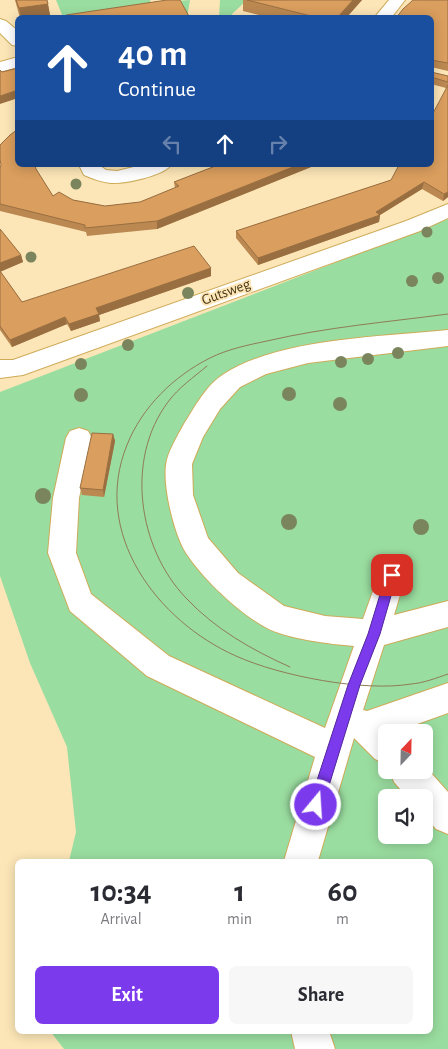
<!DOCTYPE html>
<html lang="en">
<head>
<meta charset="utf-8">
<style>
  :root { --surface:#fff; --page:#f7f7f7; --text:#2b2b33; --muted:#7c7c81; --accent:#7c3aed }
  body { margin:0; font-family:"Alegreya Sans",sans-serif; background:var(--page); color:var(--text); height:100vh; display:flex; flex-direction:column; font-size:19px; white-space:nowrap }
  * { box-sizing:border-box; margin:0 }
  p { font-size:16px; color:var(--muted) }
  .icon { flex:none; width:28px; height:28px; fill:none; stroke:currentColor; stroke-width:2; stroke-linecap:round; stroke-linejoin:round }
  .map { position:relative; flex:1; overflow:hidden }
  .drawer { position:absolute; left:15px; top:859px; width:418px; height:175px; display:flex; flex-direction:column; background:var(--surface); border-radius:8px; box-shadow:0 2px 12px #0003 }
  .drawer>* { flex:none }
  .guide { position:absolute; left:15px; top:15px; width:419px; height:152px; border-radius:8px; box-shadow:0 2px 12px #0003; background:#1a4fa0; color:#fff; overflow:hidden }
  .needle { width:32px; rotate:22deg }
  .controls { position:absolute; left:378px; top:724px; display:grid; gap:10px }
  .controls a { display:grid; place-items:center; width:55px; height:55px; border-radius:8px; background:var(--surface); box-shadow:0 2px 12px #0003; font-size:25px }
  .pin { position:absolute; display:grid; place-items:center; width:42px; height:42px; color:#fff; margin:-21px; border-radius:10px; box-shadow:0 2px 8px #0006 }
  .me { position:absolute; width:55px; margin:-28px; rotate:18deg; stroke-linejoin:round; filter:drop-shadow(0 0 4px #0008) }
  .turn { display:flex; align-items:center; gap:18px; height:105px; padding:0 20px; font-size:22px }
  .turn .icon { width:65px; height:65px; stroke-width:2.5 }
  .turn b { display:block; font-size:35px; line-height:42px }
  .lanes { display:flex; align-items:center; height:48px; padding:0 20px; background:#0003; justify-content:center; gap:25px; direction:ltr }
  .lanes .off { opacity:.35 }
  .eta { display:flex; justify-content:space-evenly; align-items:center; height:85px; text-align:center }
  .eta b { font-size:30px; font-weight:600; line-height:35px }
  .button { display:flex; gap:10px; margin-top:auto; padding:10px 20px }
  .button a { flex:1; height:58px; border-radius:8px; background:var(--accent); color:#fff; font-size:20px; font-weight:600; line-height:58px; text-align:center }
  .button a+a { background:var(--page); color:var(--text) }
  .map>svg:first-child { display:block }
</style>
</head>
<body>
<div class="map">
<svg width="448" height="1049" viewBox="0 0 448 1049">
  <rect width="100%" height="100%" fill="#fce6b7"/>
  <!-- green -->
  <g fill="#9adda0" fill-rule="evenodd">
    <polygon points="56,0 150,0 151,3 190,0 187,18 63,17"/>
    <polygon points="220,0 247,0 232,14 232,17 219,18"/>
    <path d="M448,219V1049H64L50,1031H430V861H69L76,832L67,747L30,663L0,576V392ZM386,732H424V770H386ZM386,798H424V835H386Z"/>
  </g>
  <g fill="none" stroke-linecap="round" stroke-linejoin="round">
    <!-- minor casing -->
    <g stroke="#cdab59" stroke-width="2">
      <g id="minor">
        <polygon points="389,0 405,0 391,18 374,18"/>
        <polygon points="0,19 6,21 18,31 18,46 12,45 0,33"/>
        <polygon points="18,57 18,67 0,72 0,62"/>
        <path d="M79,165H99L106,170L117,171L142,165H171C163,176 124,184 111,183C102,182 93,179 84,175Z"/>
        <polygon points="448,204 448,218 420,231 23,375 0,378 0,360 13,360 406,221"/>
        <path d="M448,330V346L308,363L266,374L240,387L220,409L203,437L192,464L193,495L208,538L238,573L284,606L325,616L363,619L382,566L392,562L402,566L406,575L394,615L448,601V627L384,645L363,710L367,711L448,683V713L395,732H386V764L375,759L354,738L318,861H284L315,757L147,676L70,611L48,553L53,498L66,438L70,431L79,428L88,431L92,438L79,498L76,553L91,594L169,656L325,728L354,646C330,644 286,639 265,627C237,611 204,580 186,553C174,534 163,487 166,465C167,453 178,435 184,424C195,407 206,385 224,374C280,338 382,337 448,330Z"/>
        <polygon points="424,765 448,792 448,834 436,829 424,815 424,798 408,798 394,782 390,770 424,770"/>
        <polygon points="291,1031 329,1031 335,1049 295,1049"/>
      </g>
    </g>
    <!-- minor -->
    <use href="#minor" fill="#fff" fill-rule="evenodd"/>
    <!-- tram -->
    <g stroke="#8e7c55" stroke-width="1">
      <path d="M448,314C388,322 327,327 267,341C248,345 228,349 210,358C174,376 142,407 127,445C91,533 157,621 236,656C280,676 364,692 411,684C424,683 436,678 448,674"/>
      <path d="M207,366C194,377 178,388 168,402C125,459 138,548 186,598C215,629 252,650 290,667"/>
    </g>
  </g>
  <!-- trees -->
  <g fill="#7a855e">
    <circle cx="76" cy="184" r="5.5"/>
    <circle cx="427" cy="232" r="5.5"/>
    <circle cx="31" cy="257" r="5.5"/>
    <circle cx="438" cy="278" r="6"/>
    <circle cx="412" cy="281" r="6"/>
    <circle cx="188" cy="293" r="6"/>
    <circle cx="128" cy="345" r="6"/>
    <circle cx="398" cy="353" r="6"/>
    <circle cx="368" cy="359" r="6"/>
    <circle cx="341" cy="362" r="6"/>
    <circle cx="81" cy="364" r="6"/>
    <circle cx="289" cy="394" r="7"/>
    <circle cx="81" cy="395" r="7"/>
    <circle cx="340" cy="404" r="7"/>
    <circle cx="43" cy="496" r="8"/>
    <circle cx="289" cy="522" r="8"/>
    <circle cx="421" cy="527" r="8"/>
  </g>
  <!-- wall -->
  <g fill="#bb8851">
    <polygon points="15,0 47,0 50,15 30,18 20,18"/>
    <polygon points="243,0 362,0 346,18 270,18 243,11"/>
    <polygon points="413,0 448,0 448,71 431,67"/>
    <polygon points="431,72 448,76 448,197 443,201 422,189 380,215 379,222 258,265 236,238 236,231 391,180 431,165 446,88 431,84"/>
    <polygon points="218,165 316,165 157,229 87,236 86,232 0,211 0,168 36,169 53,196 105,206 140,202 175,188 174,182"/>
    <polygon points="0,229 21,255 23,262 0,271 22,302 211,268 211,276 99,315 100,321 71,331 67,324 12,347 0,330"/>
    <polygon points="113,434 115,441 104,497 82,495 80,488"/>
  </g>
  <!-- shaded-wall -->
  <g fill="#996f42">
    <polygon points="353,0 362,0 346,18 337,18"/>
    <polygon points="48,4 50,15 30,18 21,18 19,8"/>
    <polygon points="18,90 18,98 0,104 0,96"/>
    <polygon points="298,165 316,165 157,229 157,221"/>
    <polygon points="424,182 422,189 380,215 379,222 258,265 258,258 376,212"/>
    <polygon points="448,192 448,197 443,201 444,194"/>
    <polygon points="21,255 23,262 0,272 0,263"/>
    <polygon points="211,268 211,276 99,315 100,321 71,331 69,324 96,308"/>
    <polygon points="65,317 67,324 12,347 10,340"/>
    <polygon points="113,434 115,441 104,497 103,490"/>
  </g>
  <!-- building -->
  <g fill="#da9e5e" stroke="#996f42">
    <polygon points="16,0 47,0 48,4 19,8"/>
    <polygon points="167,0 180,0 190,18 67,18 66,15"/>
    <polygon points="247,0 353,0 337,18 319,18"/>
    <polygon points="413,0 448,0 448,63 431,60 431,63 431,18 396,18 403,9"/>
    <polygon points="18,68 18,90 0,96 0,70 2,72"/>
    <polygon points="431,72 448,76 448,82 431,77"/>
    <polygon points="448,85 448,192 444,194 424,182 376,212 380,215 258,258 236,231 391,180 399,165 431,165 431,117"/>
    <polygon points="18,129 18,165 35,165 36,169 53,196 59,192 73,200 105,206 140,202 179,186 174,182 218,165 298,165 157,221 85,228 85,225 0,204 0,168 1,165 0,159 0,145 10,135"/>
    <polygon points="0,229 21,255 0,263"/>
    <polygon points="194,246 211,268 96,308 99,314 69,324 65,317 10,340 0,326 0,271 22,302"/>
    <polygon points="92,433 113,434 103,490 80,488"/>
  </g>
  <!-- route -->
  <polygon fill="#7c3aed" stroke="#51269a" points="392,570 397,575 380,634 360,685 323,805 321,810 316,812 311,810 309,805 348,685 368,634 386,575"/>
  <g text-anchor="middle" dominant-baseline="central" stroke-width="4" stroke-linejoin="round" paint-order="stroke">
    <!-- street labels -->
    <g font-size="15" fill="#453614" stroke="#fce6b7">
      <text transform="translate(226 292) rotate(-20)">Gutsweg</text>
    </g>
  </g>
</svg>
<div class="controls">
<a><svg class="needle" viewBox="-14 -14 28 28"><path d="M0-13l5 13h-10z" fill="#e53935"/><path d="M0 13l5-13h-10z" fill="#7c7c81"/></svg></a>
<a><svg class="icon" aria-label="sound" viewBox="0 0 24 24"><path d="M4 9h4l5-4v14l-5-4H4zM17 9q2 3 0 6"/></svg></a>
</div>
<div class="pin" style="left:392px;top:575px;background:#d93025"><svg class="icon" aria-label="arrive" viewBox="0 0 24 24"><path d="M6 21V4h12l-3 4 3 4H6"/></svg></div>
<svg class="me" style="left:316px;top:805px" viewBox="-20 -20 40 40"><circle r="17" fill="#7c3aed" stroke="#fff" stroke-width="3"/><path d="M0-11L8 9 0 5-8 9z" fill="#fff"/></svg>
<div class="guide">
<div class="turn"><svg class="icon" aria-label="ahead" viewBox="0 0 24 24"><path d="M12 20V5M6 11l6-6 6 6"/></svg><div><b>40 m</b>Continue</div></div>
<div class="lanes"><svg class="icon off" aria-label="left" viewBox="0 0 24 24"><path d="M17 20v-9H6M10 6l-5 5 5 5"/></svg><svg class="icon" aria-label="ahead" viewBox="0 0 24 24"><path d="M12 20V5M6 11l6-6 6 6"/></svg><svg class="icon off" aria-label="right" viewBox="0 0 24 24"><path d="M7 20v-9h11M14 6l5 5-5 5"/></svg></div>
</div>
<section class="drawer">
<div class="eta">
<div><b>10:34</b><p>Arrival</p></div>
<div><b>1</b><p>min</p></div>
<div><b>60</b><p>m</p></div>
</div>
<div class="button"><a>Exit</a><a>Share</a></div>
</section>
</div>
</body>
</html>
